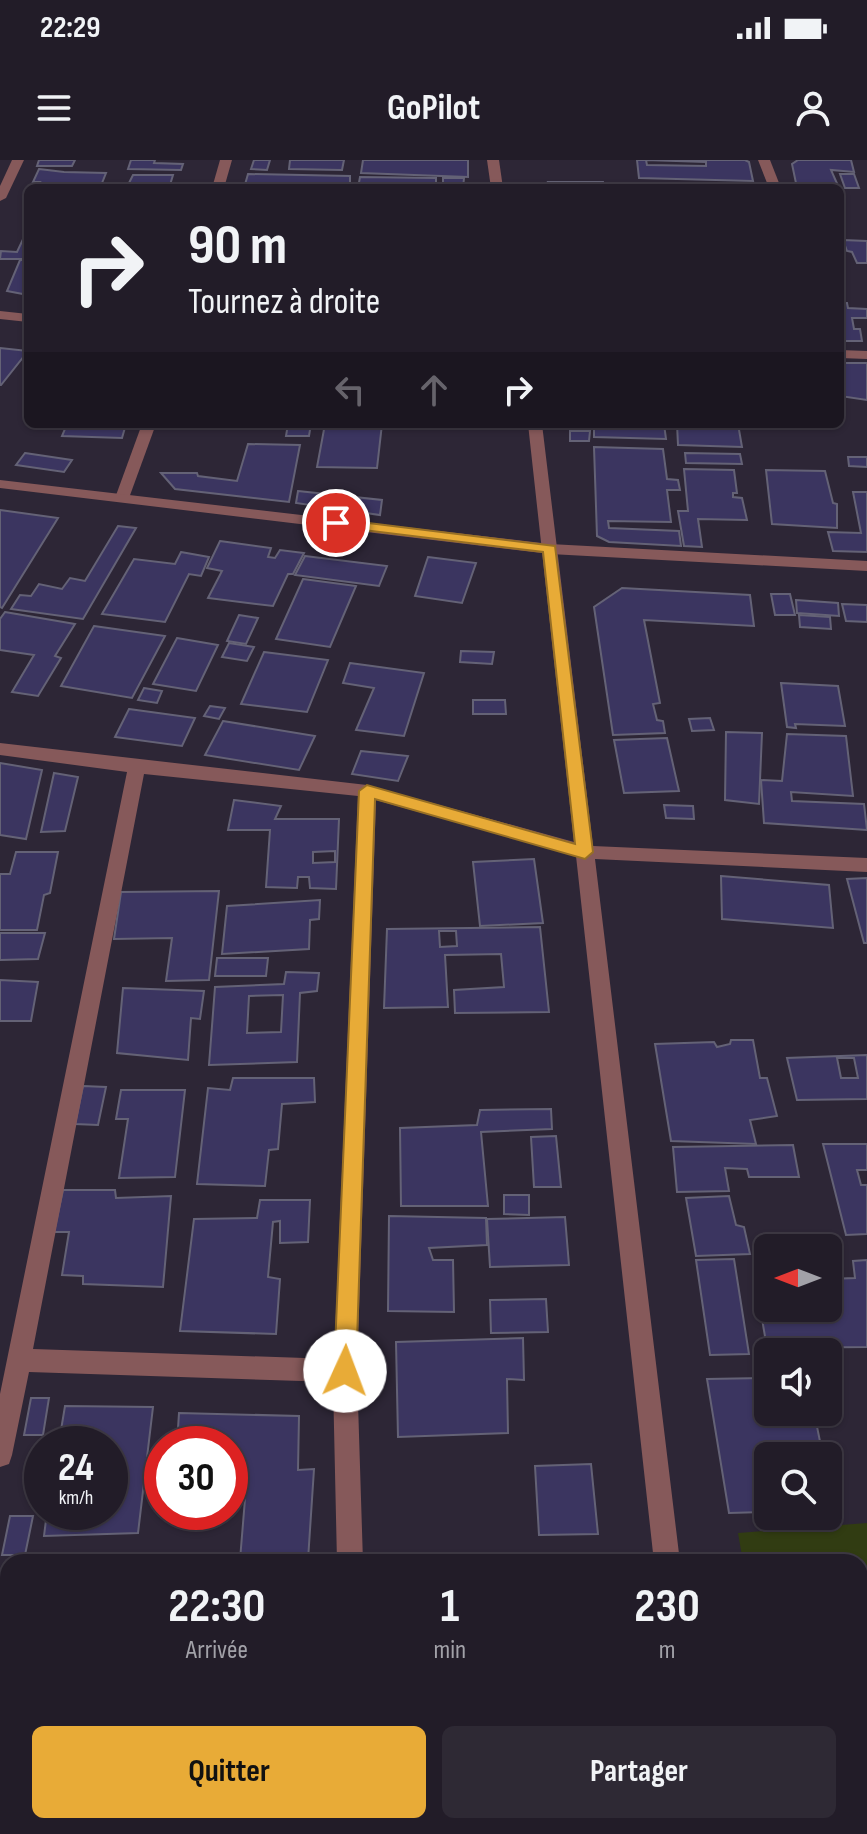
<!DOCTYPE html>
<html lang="fr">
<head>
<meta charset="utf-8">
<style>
  :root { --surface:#221c28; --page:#2e2934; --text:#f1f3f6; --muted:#a2a1a8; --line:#3f3a45; --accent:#e8ab37 }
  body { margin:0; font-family:"Sofia Sans Condensed",sans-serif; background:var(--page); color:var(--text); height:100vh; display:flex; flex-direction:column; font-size:30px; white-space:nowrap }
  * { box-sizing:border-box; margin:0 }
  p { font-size:26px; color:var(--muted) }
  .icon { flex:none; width:44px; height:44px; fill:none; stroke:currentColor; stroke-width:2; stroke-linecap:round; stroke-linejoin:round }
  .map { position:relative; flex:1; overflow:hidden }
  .side { position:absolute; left:0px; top:1394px; width:868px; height:280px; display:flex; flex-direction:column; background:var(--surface); border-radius:24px 24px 0 0; box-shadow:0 2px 6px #0004,0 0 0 2px var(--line) }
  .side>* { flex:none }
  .hud { position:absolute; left:24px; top:24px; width:820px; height:244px; border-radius:12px; box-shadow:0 2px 6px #0004,0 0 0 2px var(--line); background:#221c28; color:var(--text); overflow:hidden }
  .needle { width:52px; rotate:270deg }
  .buttons { position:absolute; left:754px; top:1074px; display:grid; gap:16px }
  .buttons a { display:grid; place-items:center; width:88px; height:88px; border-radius:12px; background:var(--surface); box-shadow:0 2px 6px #0004,0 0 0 2px var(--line); font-size:40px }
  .speed { position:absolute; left:24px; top:1266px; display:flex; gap:16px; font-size:40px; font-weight:700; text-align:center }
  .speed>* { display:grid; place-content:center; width:104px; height:104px; border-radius:50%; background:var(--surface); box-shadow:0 2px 6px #0004,0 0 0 2px var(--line); line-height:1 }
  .speed small { font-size:20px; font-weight:400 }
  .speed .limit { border:12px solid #d22; background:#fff; color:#111 }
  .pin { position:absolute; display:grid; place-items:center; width:68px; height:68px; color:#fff; margin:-34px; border:4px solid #fff; border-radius:50%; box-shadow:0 2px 8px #0007 }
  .me { position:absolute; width:88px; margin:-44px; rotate:2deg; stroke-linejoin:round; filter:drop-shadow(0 0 6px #0008) }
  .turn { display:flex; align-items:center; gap:28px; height:168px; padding:0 32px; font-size:36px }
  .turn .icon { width:104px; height:104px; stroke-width:2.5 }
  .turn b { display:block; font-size:56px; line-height:68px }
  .lanes { display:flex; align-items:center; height:76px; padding:0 32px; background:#0003; justify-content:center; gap:40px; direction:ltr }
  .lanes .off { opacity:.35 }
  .eta { display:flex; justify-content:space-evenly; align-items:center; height:136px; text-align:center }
  .eta b { font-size:48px; font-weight:700; line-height:56px }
  .primary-button { display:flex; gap:16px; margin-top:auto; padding:16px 32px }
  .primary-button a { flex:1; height:92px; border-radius:12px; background:var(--accent); color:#111; font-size:32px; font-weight:700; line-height:92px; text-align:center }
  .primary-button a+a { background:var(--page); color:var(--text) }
  .status { display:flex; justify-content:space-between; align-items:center; height:56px; padding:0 40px; background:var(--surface); direction:ltr }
  .status svg { height:22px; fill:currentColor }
  header { display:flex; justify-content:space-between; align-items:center; height:104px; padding:0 32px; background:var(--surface); font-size:36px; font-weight:700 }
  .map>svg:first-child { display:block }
</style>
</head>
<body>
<div class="status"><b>22:29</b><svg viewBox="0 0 49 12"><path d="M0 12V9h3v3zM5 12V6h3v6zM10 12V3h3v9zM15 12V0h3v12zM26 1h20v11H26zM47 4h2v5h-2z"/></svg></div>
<header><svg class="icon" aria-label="menu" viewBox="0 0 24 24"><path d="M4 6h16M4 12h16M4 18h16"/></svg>GoPilot<svg class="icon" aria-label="person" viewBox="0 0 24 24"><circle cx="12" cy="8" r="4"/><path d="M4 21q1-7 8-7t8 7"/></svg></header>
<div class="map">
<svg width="867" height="1674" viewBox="0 0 867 1674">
  <rect width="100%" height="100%" fill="#2d2636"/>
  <!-- green -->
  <polygon fill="#313c12" points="867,1363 867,1674 786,1674 785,1666 860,1666 860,1402 743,1402 738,1373"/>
  <!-- building -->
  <g fill="#3b3560" stroke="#646276" stroke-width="2" fill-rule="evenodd">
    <polygon points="39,0 75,0 72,6 37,6"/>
    <polygon points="131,0 155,0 154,3 183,4 181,10 128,9"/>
    <polygon points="254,0 270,0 267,10 251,9"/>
    <polygon points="290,0 344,0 342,10 289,9"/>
    <polygon points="363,0 468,0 468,17 361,13"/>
    <path d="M637,0H745L749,2L753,21L639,18ZM646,0L706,2V6L647,5Z"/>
    <polygon points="798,0 851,0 854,12 831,10 839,28 797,28 792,4"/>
    <polygon points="39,9 64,12 106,13 100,28 37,28 40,22 33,22"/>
    <polygon points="248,14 350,16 350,28 244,28"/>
    <polygon points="840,14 854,14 859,28 845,28"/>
    <polygon points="133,15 173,15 170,25 175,28 123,28 128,25"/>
    <polygon points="360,17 436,18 436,28 358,28"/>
    <polygon points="443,18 464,18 463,28 443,28"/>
    <polygon points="548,22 603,22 604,28 550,28"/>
    <polygon points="25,75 28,75 26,99 0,99 1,91 17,92"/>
    <polygon points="843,80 867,81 867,103 857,103 852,92 847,91"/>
    <polygon points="20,100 28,100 28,135 7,131"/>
    <polygon points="840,143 847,143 848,148 867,149 867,158 852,158 854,169 860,169 862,181 840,181"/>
    <polygon points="0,188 28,191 1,225 0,225"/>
    <polygon points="840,203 867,203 867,240 840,236"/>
    <polygon points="67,264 126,264 122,278 62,276"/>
    <polygon points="288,264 311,264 309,276 286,276"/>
    <polygon points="325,264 382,264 377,308 317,307"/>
    <polygon points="594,264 664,264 666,279 594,277"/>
    <polygon points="677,264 738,264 742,287 678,285"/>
    <polygon points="570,271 590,271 589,281 570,281"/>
    <polygon points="248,284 300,285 289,342 175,329 161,313 197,313 198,316 237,321"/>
    <polygon points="594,287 663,289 667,319 678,320 680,330 667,330 671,362 608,361 609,368 679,371 681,386 609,382 597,376"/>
    <polygon points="25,293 72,300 64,312 16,305"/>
    <polygon points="685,293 740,294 742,304 686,303"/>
    <polygon points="848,297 867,297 867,307 849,306"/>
    <polygon points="684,309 734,310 737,333 733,333 733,337 742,338 747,360 698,359 702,387 684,386 678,351 688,351"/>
    <polygon points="766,310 825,311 833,343 837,344 837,368 772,364"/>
    <polygon points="298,331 382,340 380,355 296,343"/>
    <polygon points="853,332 867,332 867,392 833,391 828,372 861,373"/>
    <polygon points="0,350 58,358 2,448 0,447"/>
    <polygon points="118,366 136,368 83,459 11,449 20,435 31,436 39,424 62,429 70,418 85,421"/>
    <polygon points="220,381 271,388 268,397 275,398 280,390 304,393 293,414 288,414 273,446 208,438 222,411 207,408"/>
    <polygon points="181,392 209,397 201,416 189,414 165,462 102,454 134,399 175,404"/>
    <polygon points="305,396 387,406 379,426 295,415"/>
    <polygon points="428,397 476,403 462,443 415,436"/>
    <polygon points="303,419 356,426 330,487 276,479"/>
    <polygon points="622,428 750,435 754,466 644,460 660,543 653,544 657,560 663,561 665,573 613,575 594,447"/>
    <polygon points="771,434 790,434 795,455 775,455"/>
    <polygon points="796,440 838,443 839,456 797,453"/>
    <polygon points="842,444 867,445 867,462 846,461"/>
    <polygon points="5,452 75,464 55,496 61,498 38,536 12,532 34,495 0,490 0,459"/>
    <polygon points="239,455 258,458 246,484 227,481"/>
    <polygon points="799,455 830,457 831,469 800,467"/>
    <polygon points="94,466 165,476 132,538 61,526"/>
    <polygon points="177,478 218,485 196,531 153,524"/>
    <polygon points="229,483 254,487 247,501 222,497"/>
    <polygon points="461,491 494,492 492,504 460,502"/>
    <polygon points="264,492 328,500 307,552 241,544"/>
    <polygon points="350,503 424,513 404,576 356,570 374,528 343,523"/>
    <polygon points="781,523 838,526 845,566 795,564 796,568 787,567"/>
    <polygon points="144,528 162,531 157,543 138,540"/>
    <polygon points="473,540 505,540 506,554 473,554"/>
    <polygon points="210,546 225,548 219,559 204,556"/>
    <polygon points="129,549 195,558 182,586 115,577"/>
    <polygon points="710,558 714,570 692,571 689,559"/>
    <polygon points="223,561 315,576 299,610 205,595"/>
    <polygon points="726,572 762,573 759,644 725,640"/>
    <polygon points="787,574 846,576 853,636 791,632 792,641 864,644 867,670 764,663 761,620 782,621"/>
    <polygon points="667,578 679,631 624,633 614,580"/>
    <polygon points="361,591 408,596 398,621 352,614"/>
    <polygon points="0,603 42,610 26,679 0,675"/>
    <polygon points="54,613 78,617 65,671 41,672"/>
    <path d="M234,640L281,646L275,659H339L336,729L310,728L309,717H298L297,728L266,727L270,670H228ZM335,691V702L313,703V692Z"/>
    <polygon points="664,645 693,646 694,659 666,658"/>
    <polygon points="16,692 58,692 50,733 44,735 37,770 0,770 0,714 10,714"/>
    <polygon points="534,699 543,763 480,766 473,702"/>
    <polygon points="721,716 829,725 833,768 722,759"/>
    <polygon points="867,718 867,783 864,783 847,719"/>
    <polygon points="219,731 209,820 166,821 172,778 114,779 121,732"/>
    <polygon points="320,740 319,759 310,760 309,789 222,794 227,746"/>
    <path d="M540,767L549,852L455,853L454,830L504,827L501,794L445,795L448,847L384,848L387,769ZM439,771H456L457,786L440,787Z"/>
    <polygon points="0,773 45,773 38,799 0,800"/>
    <polygon points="217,798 268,798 266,816 215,816"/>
    <path d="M286,812L319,813L317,831L300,833L297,902L209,905L215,827L284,824ZM283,835L281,872L247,873L249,836Z"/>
    <polygon points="0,820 38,822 31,861 0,861"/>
    <polygon points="123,828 204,831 200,859 191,858 188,900 117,893"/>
    <polygon points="731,880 753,880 760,918 767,918 777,956 750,960 756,984 671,981 655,884 714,882 717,887 730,884"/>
    <path d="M867,895V939L797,940L787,898ZM837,898H854L858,918H841Z"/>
    <polygon points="233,918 314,918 315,942 282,944 278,989 269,990 265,1026 197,1024 208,928 230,930"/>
    <polygon points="83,926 106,927 98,965 75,964"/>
    <polygon points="121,930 185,930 175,1017 119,1018 128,959 116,959"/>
    <polygon points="551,949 552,969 481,972 488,1046 401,1046 400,968 477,965 480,950"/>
    <polygon points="556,976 561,1027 534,1027 531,977"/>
    <polygon points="823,984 867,984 867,1010 857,1010 861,1025 867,1025 867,1074 846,1075"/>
    <polygon points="793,985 799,1017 749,1017 747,1009 725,1008 729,1031 677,1032 673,987"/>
    <polygon points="63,1030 115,1030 116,1038 171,1036 163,1127 83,1124 83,1116 62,1115 69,1072 54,1072"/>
    <polygon points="504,1035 529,1035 529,1055 504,1054"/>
    <polygon points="729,1036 736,1065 744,1067 750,1094 696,1096 686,1038"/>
    <polygon points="260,1040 310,1040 308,1082 280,1083 280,1061 273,1062 268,1117 280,1119 276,1174 180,1171 194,1059 257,1058"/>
    <polygon points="389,1056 486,1058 487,1085 429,1088 433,1100 453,1100 454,1152 388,1151"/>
    <polygon points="565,1057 569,1105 490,1107 487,1059"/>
    <polygon points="734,1099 749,1194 710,1195 696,1100"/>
    <polygon points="867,1100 867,1187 767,1188 755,1118 768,1118 768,1148 828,1148 828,1119 855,1118 853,1101"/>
    <polygon points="546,1139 548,1172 491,1173 490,1140"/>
    <polygon points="523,1178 524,1220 507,1219 508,1273 398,1277 396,1182"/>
    <polygon points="768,1218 768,1252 814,1252 823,1296 768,1296 768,1352 729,1353 707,1219"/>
    <polygon points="31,1238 49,1238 43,1275 24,1275"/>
    <polygon points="65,1246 153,1247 138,1373 44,1376 47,1352 110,1352 110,1284 78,1284 79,1276 60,1276"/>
    <polygon points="179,1253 299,1256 298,1310 314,1309 308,1400 240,1400 245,1339 230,1340 230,1284 177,1284"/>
    <polygon points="591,1304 598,1374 539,1375 535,1306"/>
    <polygon points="10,1356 33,1356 25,1395 2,1395"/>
    <polygon points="6,1456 8,1456 8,1543 0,1542 0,1487"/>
    <polygon points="0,1626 8,1626 8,1645 0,1646"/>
    <polygon points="13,1666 106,1666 105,1674 12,1674"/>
    <polygon points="145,1666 261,1666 261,1674 144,1674"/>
    <rect x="427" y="1666" width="201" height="8"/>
  </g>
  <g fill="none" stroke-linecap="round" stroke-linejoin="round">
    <!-- minor -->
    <g fill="#86595a" fill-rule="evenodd">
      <polygon points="12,0 24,0 6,38 0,41 0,26"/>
      <polygon points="220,0 232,0 224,28 212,28"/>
      <polygon points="487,0 499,0 503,28 491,28"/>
      <polygon points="758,0 770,0 781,28 769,28"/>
      <polygon points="0,151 28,154 28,162 0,159"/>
      <polygon points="840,190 867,191 867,199 840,198"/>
      <polygon points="142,264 156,264 129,338 122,342 117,341 115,338"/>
      <path d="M528,264H542L593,686L867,698V712L595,699L680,1402H654L576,696L376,640L357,1211L363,1402H337L333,1222L29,1212L12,1295L9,1304L0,1307V1234L127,612L0,595V583L367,625L574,682ZM144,614L358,636L334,1199L33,1189Z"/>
      <rect x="343" y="1666" width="28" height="8"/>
      <polygon points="690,1666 718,1666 719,1674 691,1674"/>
    </g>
    <!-- tertiary -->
    <polygon fill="#86595a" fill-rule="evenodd" points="0,320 550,384 867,401 867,411 550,394 0,328"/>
  </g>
  <!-- route -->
  <polygon fill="#e8ab37" stroke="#976f24" stroke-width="2" points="336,359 555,386 593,692 585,699 375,639 356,1211 352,1219 345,1222 337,1219 334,1211 359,631 367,625 575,684 543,392 331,366 329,363"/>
</svg>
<div class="buttons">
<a><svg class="needle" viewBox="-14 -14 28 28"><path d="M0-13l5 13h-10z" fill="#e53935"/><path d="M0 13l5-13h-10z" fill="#a2a1a8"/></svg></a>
<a><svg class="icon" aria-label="sound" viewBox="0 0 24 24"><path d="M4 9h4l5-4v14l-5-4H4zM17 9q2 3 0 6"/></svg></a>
<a><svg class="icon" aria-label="search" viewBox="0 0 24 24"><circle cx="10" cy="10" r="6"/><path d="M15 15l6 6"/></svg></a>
</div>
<div class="speed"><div>24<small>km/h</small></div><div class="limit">30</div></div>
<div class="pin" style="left:336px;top:363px;background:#d93025"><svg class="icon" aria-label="arrive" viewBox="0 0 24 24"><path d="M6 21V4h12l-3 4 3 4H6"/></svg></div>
<svg class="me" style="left:345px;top:1211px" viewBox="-20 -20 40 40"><circle r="19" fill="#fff"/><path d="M0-13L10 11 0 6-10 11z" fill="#e8ab37"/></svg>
<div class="hud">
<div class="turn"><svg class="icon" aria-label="right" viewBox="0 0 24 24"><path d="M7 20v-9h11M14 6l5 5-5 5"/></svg><div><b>90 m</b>Tournez à droite</div></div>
<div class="lanes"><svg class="icon off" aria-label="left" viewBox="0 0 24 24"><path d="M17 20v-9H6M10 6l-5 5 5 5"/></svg><svg class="icon off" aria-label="ahead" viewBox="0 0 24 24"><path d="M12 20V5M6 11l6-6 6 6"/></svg><svg class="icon" aria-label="right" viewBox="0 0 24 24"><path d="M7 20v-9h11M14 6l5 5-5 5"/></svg></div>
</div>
<section class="side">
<div class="eta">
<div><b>22:30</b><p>Arrivée</p></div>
<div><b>1</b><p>min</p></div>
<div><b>230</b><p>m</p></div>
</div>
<div class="primary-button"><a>Quitter</a><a>Partager</a></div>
</section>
</div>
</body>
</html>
